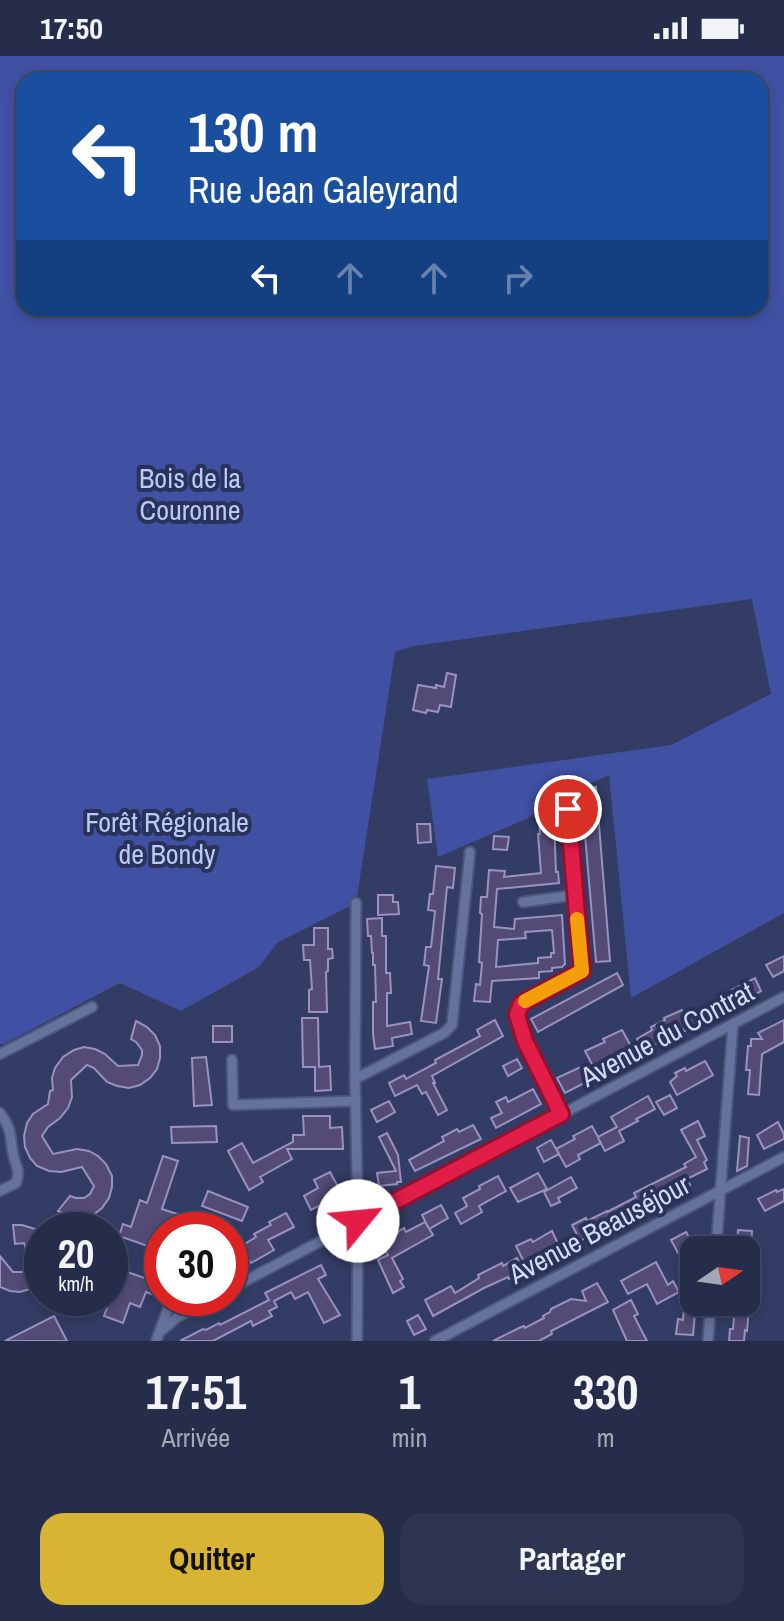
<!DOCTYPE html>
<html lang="fr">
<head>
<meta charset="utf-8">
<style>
  :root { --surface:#262d4b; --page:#2e3552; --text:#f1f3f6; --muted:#a4a8b5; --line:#424963; --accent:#d8b434 }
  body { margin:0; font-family:"Archivo Narrow",sans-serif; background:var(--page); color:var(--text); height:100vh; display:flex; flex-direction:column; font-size:30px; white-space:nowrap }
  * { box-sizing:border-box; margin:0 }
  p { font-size:26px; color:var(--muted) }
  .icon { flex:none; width:44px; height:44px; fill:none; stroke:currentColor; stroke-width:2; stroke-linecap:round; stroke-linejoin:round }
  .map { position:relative; height:1285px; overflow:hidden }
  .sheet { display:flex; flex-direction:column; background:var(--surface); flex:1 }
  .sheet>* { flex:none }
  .banner { position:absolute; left:16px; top:16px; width:752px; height:244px; border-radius:24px; box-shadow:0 4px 12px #0003,0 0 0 2px var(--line); background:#1a4fa0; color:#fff; overflow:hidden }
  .needle { width:52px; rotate:77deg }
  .buttons { position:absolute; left:680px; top:1180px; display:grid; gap:16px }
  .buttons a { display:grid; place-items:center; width:80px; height:80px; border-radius:16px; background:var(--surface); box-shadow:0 4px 12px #0003,0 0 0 2px var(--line); font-size:40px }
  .speed { position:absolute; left:24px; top:1156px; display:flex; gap:16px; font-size:40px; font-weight:700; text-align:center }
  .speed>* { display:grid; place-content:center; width:104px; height:104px; border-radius:50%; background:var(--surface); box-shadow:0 4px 12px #0003,0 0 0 2px var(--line); line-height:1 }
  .speed small { font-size:20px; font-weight:400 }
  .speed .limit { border:12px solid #d22; background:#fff; color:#111 }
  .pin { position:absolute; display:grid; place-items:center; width:68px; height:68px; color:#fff; margin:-34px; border:4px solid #fff; border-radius:50%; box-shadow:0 2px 8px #0007 }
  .me { position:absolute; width:88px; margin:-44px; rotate:62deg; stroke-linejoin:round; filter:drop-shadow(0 0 6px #0008) }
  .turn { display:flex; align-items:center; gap:28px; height:168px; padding:0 40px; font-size:36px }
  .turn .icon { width:104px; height:104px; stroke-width:2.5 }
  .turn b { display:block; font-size:56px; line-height:68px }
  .lanes { display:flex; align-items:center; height:76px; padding:0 40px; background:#0003; justify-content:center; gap:40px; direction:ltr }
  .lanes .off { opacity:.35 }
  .eta { display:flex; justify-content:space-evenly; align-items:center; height:136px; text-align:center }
  .eta b { font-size:48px; font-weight:700; line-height:56px }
  .action { display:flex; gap:16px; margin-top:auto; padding:16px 40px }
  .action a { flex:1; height:92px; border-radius:24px; background:var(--accent); color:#111; font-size:32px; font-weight:700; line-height:92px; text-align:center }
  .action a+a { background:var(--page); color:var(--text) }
  .status { display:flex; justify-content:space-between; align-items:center; height:56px; padding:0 40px; background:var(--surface); direction:ltr }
  .status svg { height:22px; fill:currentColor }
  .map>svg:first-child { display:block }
</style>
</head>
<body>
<div class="status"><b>17:50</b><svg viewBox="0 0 49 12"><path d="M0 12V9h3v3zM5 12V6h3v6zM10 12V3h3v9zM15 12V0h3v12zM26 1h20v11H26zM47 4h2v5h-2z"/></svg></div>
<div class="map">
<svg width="784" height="1285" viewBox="0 0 784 1285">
  <rect width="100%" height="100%" fill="#323c64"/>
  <!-- green -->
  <path fill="#4050a2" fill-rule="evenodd" d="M0,0H784V857L631,942L609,719L567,738L526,763L438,801L427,723L671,689L771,638L752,543L414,590L395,596L356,847L277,887L259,911L181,955L120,927L4,988H0ZM24,24H760V252H24Z"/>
  <!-- building -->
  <g fill="#534b75" stroke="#9991c0" stroke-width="2" fill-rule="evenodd">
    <polygon points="447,617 456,619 451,651 440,649 438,656 427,654 426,657 413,654 418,629 436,632 436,629 444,631"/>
    <polygon points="596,731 610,905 596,906 581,733"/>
    <path d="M554,764L556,816H558L559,827L497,833L494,871L514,873L515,863L562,859L565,908L562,911L552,912V915L539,916V922L492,925L490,946L474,945L476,928L480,929L482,907L479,906L482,858L480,857L481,841H487L489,814L505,815L504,821L541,817L538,778H540L539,765ZM552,874L554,897H551V901L538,902V907L496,911L498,884L526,882L525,876Z"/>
    <polygon points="417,768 430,768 431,786 418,787"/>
    <polygon points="494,780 509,781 507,794 493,793"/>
    <polygon points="436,810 455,812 453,832 447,831 438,923 442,923 436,967 421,965 429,910 424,909 426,891 431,891 435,855 428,854 430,838 433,838"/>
    <polygon points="378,839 393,839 393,846 398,846 399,858 378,859"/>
    <polygon points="382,862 382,880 386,880 386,917 390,917 391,937 387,937 387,970 410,966 412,978 392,982 393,990 375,993 373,978 373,946 376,946 375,909 373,909 373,897 372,897 371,880 368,880 367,863"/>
    <polygon points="314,872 328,872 328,893 332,893 333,902 328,903 328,915 326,916 327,956 309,956 309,934 312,933 310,904 304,904 303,889 314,889"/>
    <polygon points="784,900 784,915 773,921 766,909"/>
    <polygon points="617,917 623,929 538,976 531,963"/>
    <polygon points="755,922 761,935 706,966 705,964 683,976 683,974 643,995 637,983 652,974 651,971 665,964 664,962 682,954 686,962 734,938 732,934"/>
    <polygon points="302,962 318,962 319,1011 330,1010 331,1034 315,1035 315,1011 303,1011"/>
    <polygon points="495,964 503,980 432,1020 435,1027 433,1027 447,1054 438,1059 426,1036 422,1038 417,1029 395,1040 389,1027 404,1019 406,1023 436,1007 435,1004 480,980 477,974"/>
    <polygon points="784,964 784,986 762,998 759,1039 748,1038 750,1014 746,1014 748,990 751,990 751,983 762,983 758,977"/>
    <polygon points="136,965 147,971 155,979 160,990 160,1002 157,1013 150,1022 140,1029 129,1032 117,1030 107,1026 94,1012 87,1009 71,1024 72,1041 68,1052 60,1062 48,1071 42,1080 53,1098 77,1093 89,1095 98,1100 106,1108 112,1120 112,1131 109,1142 102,1152 93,1159 81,1162 69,1160 58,1155 70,1140 76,1142 84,1142 90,1138 94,1130 82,1111 61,1116 49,1115 37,1110 30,1102 25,1091 24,1080 27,1067 33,1058 48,1048 50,1035 53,1034 52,1022 55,1012 63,1001 74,994 84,991 95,993 105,998 118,1010 138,1009 142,999 142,994 136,986 131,983"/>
    <rect x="213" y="970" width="19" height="16"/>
    <polygon points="622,974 632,992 614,1004 613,1002 594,1012 585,995 605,986 603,983"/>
    <polygon points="206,1001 212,1049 194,1050 192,1002"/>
    <polygon points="517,1003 522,1012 508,1020 503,1010"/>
    <polygon points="705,1005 713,1019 677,1039 670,1026 677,1020 675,1017 685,1012 686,1015"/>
    <polygon points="587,1008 594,1022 565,1037 557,1022"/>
    <polygon points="533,1033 541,1048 496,1072 491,1062 502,1057 496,1046 506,1041 508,1046"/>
    <polygon points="670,1039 677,1052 664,1059 656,1046"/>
    <polygon points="648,1040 655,1053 636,1063 638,1065 619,1075 624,1085 605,1095 598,1082 601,1087 578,1099 580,1103 566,1111 556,1093 575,1083 573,1080 592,1070 598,1081 617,1071 611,1061"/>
    <polygon points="389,1045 395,1056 377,1066 371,1054"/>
    <polygon points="303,1060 330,1060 330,1072 342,1071 343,1093 287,1093 292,1103 260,1121 263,1126 249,1134 228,1095 242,1087 253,1107 293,1086 293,1079 304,1079"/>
    <polygon points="698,1065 705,1080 697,1084 707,1104 704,1106 707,1113 687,1123 690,1129 634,1157 636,1161 624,1167 622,1163 580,1185 572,1169 586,1162 587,1165 607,1155 607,1156 636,1141 634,1137 686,1111 684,1108 696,1101 681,1074"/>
    <polygon points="778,1066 784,1078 784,1083 764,1093 757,1079"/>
    <polygon points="473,1069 481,1083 415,1115 409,1104 444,1085 442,1081 457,1073 459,1076"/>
    <polygon points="216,1070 217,1086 172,1087 171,1071"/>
    <polygon points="387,1077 398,1099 401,1126 397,1126 397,1128 379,1130 377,1117 396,1115 379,1081"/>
    <polygon points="740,1080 749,1082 747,1110 737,1115"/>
    <polygon points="551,1084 559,1098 544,1106 537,1092"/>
    <polygon points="163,1100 178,1105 162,1153 180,1159 175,1174 162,1170 162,1195 119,1180 123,1168 131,1171 140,1144 147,1147"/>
    <polygon points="330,1116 342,1138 311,1154 304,1140 318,1132 314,1124"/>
    <polygon points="538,1117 547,1133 518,1146 510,1132"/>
    <polygon points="498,1120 506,1135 479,1150 482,1156 461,1168 455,1157 467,1150 463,1142 480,1133 479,1130"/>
    <polygon points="571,1121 577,1132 558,1142 560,1146 551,1150 544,1136"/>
    <polygon points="784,1133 784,1145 765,1155 758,1143 776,1134 777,1136"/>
    <polygon points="208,1135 248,1151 242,1165 202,1150"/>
    <polygon points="441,1149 448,1162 429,1173 422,1159"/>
    <polygon points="286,1157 294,1171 268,1184 274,1194 251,1207 241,1190 256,1181 254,1178 271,1169 269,1166"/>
    <polygon points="425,1166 433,1179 392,1202 403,1223 400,1225 404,1231 393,1237 378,1204 388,1199 379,1182 394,1174 396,1177 404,1172 406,1176"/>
    <polygon points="13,1169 22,1169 35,1173 42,1180 42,1224 33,1232 20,1236 10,1235 0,1231 0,1200 13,1216 22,1216 31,1209 24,1187 15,1188"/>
    <polygon points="738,1174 752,1175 751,1192 737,1191"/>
    <polygon points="552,1175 559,1190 525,1208 516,1190 531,1183 533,1186"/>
    <polygon points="686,1176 694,1189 678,1197 671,1184"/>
    <polygon points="517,1202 524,1215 509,1223 508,1221 484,1232 433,1260 425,1244 451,1230 455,1237 479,1222 478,1219 502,1207 503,1210"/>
    <polygon points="656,1206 668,1229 673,1225 679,1236 657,1248 647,1228 628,1238 621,1225"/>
    <polygon points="321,1209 326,1219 318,1223 340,1259 324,1267 308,1236 295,1243 291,1236 274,1245 277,1251 269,1255 272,1260 253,1270 251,1265 213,1285 180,1285 203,1273 206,1274 219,1267 220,1269 269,1244 265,1237"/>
    <polygon points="110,1210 162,1228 162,1242 146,1236 140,1251 130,1247 123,1267 104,1260 117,1226 110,1223"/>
    <polygon points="748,1219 760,1222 756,1239 746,1236"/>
    <polygon points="597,1227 608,1246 551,1275 552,1278 539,1285 493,1285 519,1272 524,1270 525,1272 544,1262 543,1260 550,1256 551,1253 571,1243 586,1245 582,1235"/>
    <polygon points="685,1237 694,1237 694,1246 696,1246 693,1279 676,1278 678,1263 683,1264"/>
    <polygon points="631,1244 638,1258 634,1260 647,1285 627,1285 613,1254"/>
    <polygon points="735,1250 749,1252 747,1275 745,1274 744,1285 729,1285 730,1273 733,1273"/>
    <polygon points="418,1259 426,1273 414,1279 407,1265"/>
    <polygon points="54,1260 67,1285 5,1285"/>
  </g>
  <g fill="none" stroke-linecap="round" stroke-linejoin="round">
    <!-- minor casing -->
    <g stroke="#4e5677" stroke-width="13">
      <g id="minor">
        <polyline points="523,846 575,839"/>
        <polyline points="356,847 355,1023 358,1165 357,1285"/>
        <polyline points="0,998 92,951"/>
        <polyline points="232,1004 233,1049 356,1045"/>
        <polyline points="355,1023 444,977 452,969 470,796"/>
        <path d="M0,1057C14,1076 9,1083 14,1102C17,1112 20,1117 16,1127L0,1135"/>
        <polyline points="561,1058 525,985 517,959 521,948 582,915 568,753"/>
        <polyline points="197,1174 201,1162"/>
        <polyline points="716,1194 733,968"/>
        <polyline points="230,1233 784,941"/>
        <polyline points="159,1277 176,1262 213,1242"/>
        <polyline points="156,1285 172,1242"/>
        <polyline points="435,1285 784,1101"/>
        <polyline points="708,1285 711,1246"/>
      </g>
    </g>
    <!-- minor -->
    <use href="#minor" stroke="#66729e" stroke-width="9"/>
  </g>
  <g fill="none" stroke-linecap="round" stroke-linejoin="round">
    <!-- route casing -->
    <g stroke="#92132f" stroke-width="20">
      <polyline id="route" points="358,1165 561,1058 525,985 517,959 521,948 582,915 568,753"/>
    </g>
    <!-- route -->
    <use href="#route" stroke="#e11d48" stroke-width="14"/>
    <!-- slow -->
    <polyline stroke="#f59e0b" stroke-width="14" points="525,945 582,915 577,863"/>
  </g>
  <g text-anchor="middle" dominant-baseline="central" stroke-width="8" stroke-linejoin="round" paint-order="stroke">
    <!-- park labels -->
    <g font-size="28" fill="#bcc9f8" stroke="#293258">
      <text x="190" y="422">Bois de la<tspan x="190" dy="32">Couronne</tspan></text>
      <text x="167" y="766">Forêt Régionale<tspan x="167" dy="32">de Bondy</tspan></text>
    </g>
    <!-- street labels -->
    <g font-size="28" fill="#d3dbf3" stroke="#293258">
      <text transform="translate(667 978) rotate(-28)">Avenue du Contrat</text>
      <text transform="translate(599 1173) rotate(-28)">Avenue Beauséjour</text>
    </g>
  </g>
</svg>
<div class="buttons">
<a><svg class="needle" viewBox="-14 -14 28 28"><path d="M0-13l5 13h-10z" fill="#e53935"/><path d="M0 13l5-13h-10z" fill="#a4a8b5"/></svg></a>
</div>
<div class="speed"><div>20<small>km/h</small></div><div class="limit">30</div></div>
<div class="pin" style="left:568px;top:753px;background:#d93025"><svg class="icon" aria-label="arrive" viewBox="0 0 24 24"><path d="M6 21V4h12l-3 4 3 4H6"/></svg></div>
<svg class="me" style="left:358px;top:1165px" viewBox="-20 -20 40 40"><circle r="19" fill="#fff"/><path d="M0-13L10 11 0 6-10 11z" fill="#e11d48"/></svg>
<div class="banner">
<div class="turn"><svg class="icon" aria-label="left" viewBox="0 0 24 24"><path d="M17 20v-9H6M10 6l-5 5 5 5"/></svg><div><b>130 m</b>Rue Jean Galeyrand</div></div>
<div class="lanes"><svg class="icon" aria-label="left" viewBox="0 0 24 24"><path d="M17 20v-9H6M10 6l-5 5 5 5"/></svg><svg class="icon off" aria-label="ahead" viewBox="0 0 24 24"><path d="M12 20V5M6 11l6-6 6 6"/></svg><svg class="icon off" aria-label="ahead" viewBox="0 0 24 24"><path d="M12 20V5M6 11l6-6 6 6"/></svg><svg class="icon off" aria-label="right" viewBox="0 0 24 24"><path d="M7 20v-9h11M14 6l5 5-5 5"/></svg></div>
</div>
</div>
<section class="sheet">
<div class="eta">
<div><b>17:51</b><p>Arrivée</p></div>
<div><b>1</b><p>min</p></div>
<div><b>330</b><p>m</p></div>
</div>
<div class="action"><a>Quitter</a><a>Partager</a></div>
</section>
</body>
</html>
